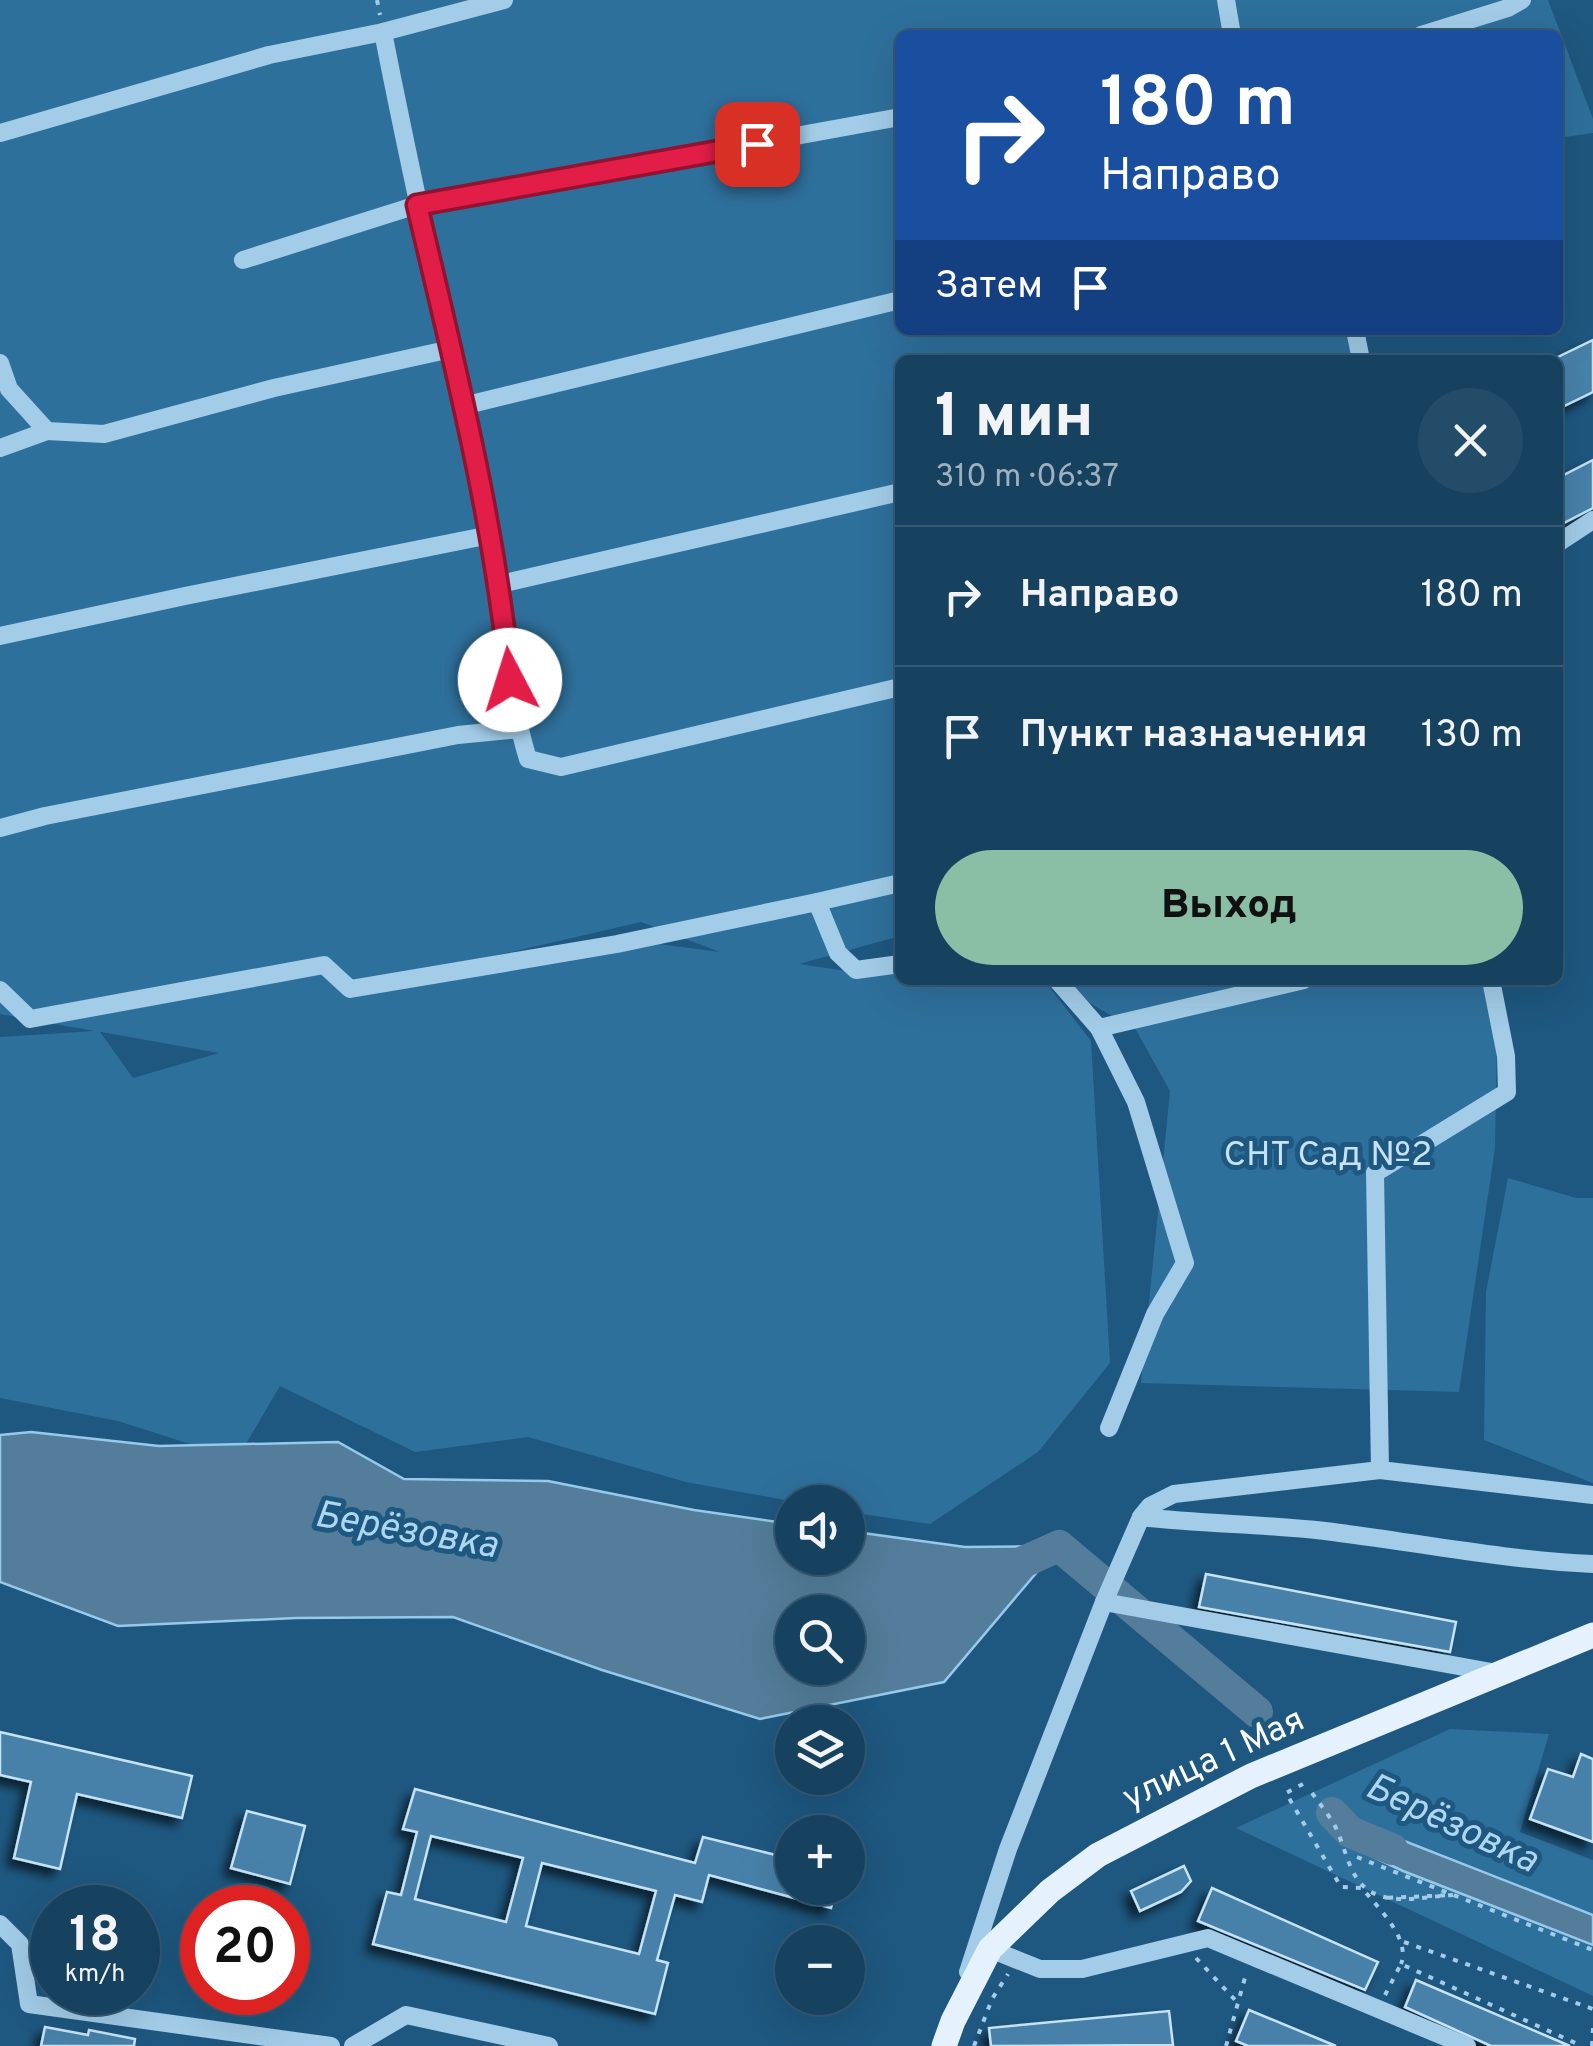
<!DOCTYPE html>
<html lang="ru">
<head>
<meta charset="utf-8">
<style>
  :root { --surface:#16415f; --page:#234c68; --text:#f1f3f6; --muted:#9eafbd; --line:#355a74; --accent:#8abfa5 }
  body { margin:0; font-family:Overpass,sans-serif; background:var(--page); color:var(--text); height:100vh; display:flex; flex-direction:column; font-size:38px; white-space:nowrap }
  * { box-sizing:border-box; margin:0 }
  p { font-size:32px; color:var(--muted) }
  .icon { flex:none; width:55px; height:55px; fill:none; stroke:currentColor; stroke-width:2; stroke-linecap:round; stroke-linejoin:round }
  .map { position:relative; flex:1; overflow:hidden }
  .panel { position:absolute; left:895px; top:355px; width:668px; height:630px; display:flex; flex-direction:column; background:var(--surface); border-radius:15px; box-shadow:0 10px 40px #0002,0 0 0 2px var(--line) }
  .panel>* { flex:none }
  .banner { position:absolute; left:895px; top:30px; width:668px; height:305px; border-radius:15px; box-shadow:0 10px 40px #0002,0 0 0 2px var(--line); background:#1a4fa0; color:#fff; overflow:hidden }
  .controls { position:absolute; left:775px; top:1485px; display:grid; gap:20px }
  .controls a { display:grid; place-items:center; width:90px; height:90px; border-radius:50%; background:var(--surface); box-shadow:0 10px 40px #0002,0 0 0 2px var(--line); font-size:50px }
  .speed { position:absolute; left:30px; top:1885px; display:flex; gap:20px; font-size:50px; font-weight:700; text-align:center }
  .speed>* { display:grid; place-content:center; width:130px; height:130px; border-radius:50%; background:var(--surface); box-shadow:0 10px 40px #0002,0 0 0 2px var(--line); line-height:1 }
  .speed small { font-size:25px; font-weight:400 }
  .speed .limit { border:15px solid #d22; background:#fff; color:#111 }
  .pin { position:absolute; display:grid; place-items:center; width:85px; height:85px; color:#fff; margin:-42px; border-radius:20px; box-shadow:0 5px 15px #0006 }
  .me { position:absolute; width:110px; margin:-55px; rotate:355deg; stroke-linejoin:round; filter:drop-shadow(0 0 8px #0008) }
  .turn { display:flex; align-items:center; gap:35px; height:210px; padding:0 40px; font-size:45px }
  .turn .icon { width:130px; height:130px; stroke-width:2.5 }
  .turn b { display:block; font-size:70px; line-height:85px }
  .then { display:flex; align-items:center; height:95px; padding:0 40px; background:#0003; gap:20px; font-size:38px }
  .round { display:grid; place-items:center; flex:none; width:105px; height:105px; border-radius:52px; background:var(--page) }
  .overview { display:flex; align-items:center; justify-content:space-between; height:170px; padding:0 40px }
  h1 { font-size:60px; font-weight:800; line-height:75px }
  .primary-button { display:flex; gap:20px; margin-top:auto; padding:20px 40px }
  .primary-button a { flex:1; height:115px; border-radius:60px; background:var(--accent); color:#111; font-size:40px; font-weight:800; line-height:115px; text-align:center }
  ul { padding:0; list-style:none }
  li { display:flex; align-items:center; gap:30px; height:140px; padding:0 40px; border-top:2px solid var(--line) }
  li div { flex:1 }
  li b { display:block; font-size:38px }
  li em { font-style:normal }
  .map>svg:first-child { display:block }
</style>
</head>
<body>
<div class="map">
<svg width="1593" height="2046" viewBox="0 0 1593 2046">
  <defs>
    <filter id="shadow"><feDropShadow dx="-7" dy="7" stdDeviation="5" flood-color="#0009"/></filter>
  </defs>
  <rect width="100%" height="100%" fill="#1e577f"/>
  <!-- green -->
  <g fill="#2e709c" fill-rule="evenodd">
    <path d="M0,0H1548L1593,119V133L1558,138V35H900V330H1347L1353,360H900V936L799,964L847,971L900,961V980H1044L1091,1041L1110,1363L1038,1452L930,1524L848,1512V1502H796L686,1482L528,1437L415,1452L280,1386L237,1459L118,1421L0,1398V1037L94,1031L0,1014ZM641,922L720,952L636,941L438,969ZM100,1032H101L219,1053L133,1078Z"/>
    <polygon points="1050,980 1485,980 1497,1036 1495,1148 1459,1392 1141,1383 1170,1091 1136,1030"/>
    <polygon points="1508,1178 1576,1198 1593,1198 1593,1483 1484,1440 1486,1292"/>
    <polygon points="1450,1729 1549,1734 1520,1832 1593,1860 1593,1996 1236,1828"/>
  </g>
  <!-- water -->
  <g fill="#537d9a" stroke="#96c9ea" stroke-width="2.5" fill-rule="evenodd">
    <path d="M31,1432L159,1446L338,1442L404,1479L548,1481L694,1510L792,1524V1558H848V1531L965,1547L1059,1546L944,1682L760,1719L602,1670L453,1617L296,1618L118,1626L0,1582V1435ZM792,1612H848V1668H792Z"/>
    <polygon points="1361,1824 1593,1915 1593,1945 1403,1871 1346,1844 1350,1832"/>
  </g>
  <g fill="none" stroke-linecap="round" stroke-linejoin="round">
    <!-- river -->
    <g stroke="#537d9a" stroke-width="32">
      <polyline points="1021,1563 1059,1546 1257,1712"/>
      <polyline points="1332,1813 1350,1832 1392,1849"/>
    </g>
  </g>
  <!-- building -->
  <g fill="#4681a9" stroke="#c6e3f6" stroke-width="2.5" fill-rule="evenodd" filter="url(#shadow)">
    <polygon points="1593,340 1593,392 1558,409 1558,357"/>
    <polygon points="1593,460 1593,508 1558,526 1558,478"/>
    <polygon points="1206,1574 1456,1622 1450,1652 1199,1607"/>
    <polygon points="0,1732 192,1776 182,1818 77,1794 60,1869 14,1858 31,1782 0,1775"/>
    <polygon points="1581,1754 1593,1759 1593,1842 1530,1819 1548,1769 1573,1777"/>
    <path d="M415,1789L695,1863L703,1837L792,1859V1888H836L831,1908L709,1875L702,1902L675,1895L657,1960L668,1963L655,2014L373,1944L387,1892L401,1895L417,1832L403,1829ZM431,1836L523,1858L506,1922L415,1899ZM542,1863L656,1891L639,1954L526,1926Z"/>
    <polygon points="247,1811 305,1826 290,1884 231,1868"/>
    <polygon points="1184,1866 1191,1881 1181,1892 1140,1911 1131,1891"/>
    <polygon points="1212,1888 1378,1962 1365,1990 1198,1921"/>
    <polygon points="1416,1980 1570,2046 1491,2046 1405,2007"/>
    <polygon points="1249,2010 1336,2046 1248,2046 1236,2041"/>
    <polygon points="1169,2011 1173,2045 991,2046 989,2028"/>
    <polygon points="45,2027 88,2035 89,2030 135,2039 134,2046 41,2046"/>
  </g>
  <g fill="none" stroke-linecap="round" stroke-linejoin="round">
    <!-- path -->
    <g stroke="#a2cce8" stroke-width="4" stroke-dasharray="5 8" stroke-linecap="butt">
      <polyline points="377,0 380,15"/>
      <path d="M1303,1784L1286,1793L1341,1887L1362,1888C1377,1907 1411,1938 1401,1964"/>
      <path d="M1312,1793C1320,1804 1328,1814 1335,1826C1348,1852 1349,1887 1381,1896C1401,1903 1432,1896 1453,1895L1383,1898"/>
      <polyline points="1357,1857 1593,1950"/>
      <polyline points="1404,1942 1593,2009"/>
      <polyline points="1196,1958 1237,2002"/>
      <polyline points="1385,1995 1401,1964 1582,2046"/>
      <polyline points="974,2046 992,1999 1008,1974"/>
      <polyline points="1226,2046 1246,1974"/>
      <polyline points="1592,2046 1593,2028"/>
    </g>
    <!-- minor -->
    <g stroke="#a2cce8" stroke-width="18">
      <polyline points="1226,0 1232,35"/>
      <path d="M383,32C417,207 458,381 494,556C508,624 507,692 528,759L561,767L900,687"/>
      <polyline points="1421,35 1508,8 1522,0"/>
      <polyline points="0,133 269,55 383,32 504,0"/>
      <polyline points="243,260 417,205 900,117"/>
      <polyline points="1355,330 1361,360"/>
      <polyline points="0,363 9,389 47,431 104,434 274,388 451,349"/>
      <polyline points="463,406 900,300"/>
      <polyline points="0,448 47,431"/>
      <polyline points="1558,543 1593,520"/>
      <polyline points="500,584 900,492"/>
      <polyline points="0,636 185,596 490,535"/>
      <polyline points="0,828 45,816 458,735 519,729"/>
      <polyline points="817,902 900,883"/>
      <polyline points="1057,980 1099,1028 1304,980"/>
      <polyline points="0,990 30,1019 324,965 350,989 617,944 817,902 838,953 856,970 900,964"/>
      <polyline points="1099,1028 1136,1102 1185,1263 1155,1314 1109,1428"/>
      <polyline points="1380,1470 1375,1173 1507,1092 1506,1056 1491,980"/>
      <path d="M1141,1517C1203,1524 1264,1524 1325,1531C1414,1542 1504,1560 1593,1564"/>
      <polyline points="1497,1673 1104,1602 1141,1517 1150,1506 1174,1494 1380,1470 1593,1495"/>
      <polyline points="0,1924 20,1944 29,2004 331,2046"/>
      <polyline points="990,1949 1040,1969 1082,1969 1208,1938 1467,2046"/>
      <polyline points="968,1972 1008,1849 1104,1602"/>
      <polyline points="353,2046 406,2015 549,2046"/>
    </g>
    <!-- major -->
    <polyline stroke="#e5f2fe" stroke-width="25" points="944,2046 953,2021 990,1949 1050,1891 1098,1855 1251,1776 1593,1635"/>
  </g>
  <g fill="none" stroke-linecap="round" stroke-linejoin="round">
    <!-- route casing -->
    <g stroke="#92132f" stroke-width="25">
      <path id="route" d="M510,680C494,519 454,362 417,205L757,144"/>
    </g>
    <!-- route -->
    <use href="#route" stroke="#e11d48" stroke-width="18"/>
  </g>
  <g text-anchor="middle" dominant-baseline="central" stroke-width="10" stroke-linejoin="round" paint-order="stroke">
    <!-- park labels -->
    <g font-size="35" fill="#c6e3f6" stroke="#1e577f">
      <text x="1328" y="1156">СНТ Сад №2</text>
    </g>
    <!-- street labels -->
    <g font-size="35" fill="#fff" stroke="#1e577f">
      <text transform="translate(1214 1760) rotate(-25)">улица 1 Мая</text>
    </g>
    <!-- water labels -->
    <g font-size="38" font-style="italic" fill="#add6f0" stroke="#1e577f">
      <text transform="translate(406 1532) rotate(10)">Берёзовка</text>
      <text transform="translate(1451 1825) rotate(25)">Берёзовка</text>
    </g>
  </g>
</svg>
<div class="controls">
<a><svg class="icon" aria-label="sound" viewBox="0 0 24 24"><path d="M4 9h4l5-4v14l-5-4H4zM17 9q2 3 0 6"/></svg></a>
<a><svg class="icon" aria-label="search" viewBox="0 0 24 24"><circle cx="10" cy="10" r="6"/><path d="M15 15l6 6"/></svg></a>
<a><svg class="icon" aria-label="layers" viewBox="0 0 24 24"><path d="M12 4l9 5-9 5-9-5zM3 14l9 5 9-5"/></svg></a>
<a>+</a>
<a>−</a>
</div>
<div class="speed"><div>18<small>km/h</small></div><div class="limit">20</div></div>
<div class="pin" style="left:757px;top:144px;background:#d93025"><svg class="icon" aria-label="arrive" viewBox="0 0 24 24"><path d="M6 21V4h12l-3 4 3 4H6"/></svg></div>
<svg class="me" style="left:510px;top:680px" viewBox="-20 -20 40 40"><circle r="19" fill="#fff"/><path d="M0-13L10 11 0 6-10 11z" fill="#e11d48"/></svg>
<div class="banner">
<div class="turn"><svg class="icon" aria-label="right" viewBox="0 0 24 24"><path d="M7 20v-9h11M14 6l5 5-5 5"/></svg><div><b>180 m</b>Направо</div></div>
<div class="then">Затем<svg class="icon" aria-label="arrive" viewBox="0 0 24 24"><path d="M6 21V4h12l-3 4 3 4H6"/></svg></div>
</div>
<section class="panel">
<div class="overview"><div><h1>1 мин</h1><p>310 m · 06:37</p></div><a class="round"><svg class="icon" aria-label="close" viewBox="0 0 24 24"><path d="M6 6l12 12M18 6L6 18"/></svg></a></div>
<ul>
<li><svg class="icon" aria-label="right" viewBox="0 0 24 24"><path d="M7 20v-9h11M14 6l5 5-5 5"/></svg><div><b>Направо</b></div><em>180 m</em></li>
<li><svg class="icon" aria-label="arrive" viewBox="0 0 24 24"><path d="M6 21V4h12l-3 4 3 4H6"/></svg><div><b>Пункт назначения</b></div><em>130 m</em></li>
</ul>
<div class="primary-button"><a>Выход</a></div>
</section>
</div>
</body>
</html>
